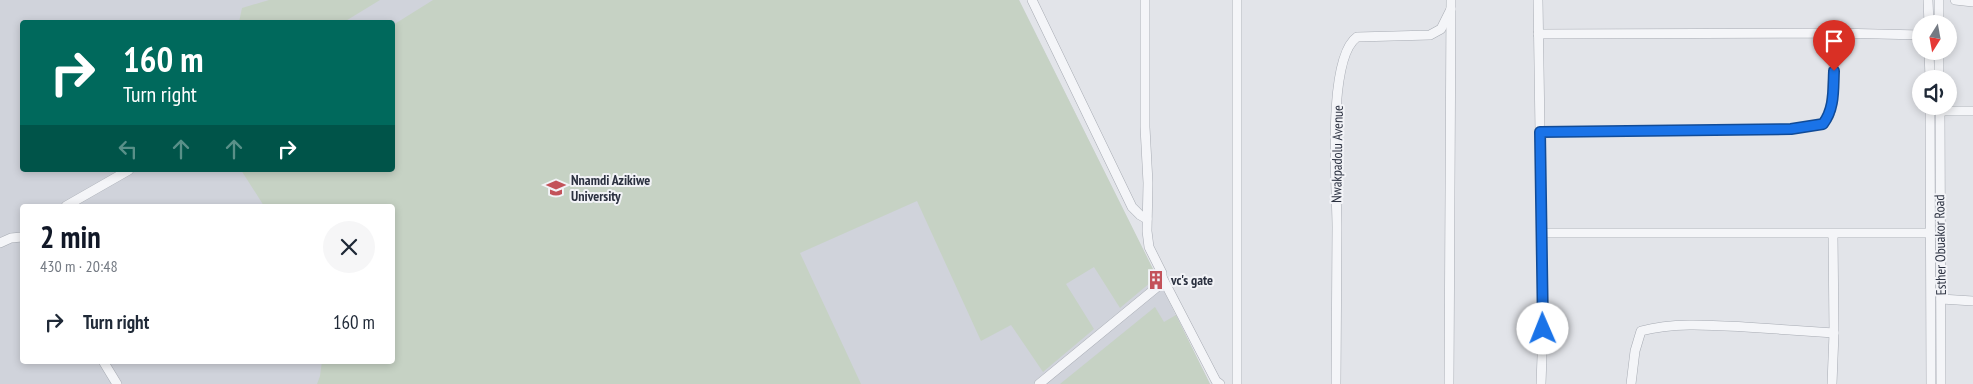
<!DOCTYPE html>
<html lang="en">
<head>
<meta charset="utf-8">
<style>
  :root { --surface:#fff; --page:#f6f6f7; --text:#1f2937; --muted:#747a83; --accent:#111827 }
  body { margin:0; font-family:"PT Sans Narrow",sans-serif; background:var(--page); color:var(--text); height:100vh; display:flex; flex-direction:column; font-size:19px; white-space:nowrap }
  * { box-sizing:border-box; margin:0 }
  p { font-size:16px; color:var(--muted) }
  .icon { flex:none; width:28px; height:28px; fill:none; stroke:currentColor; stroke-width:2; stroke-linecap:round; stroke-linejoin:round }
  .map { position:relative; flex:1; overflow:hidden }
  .side { position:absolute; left:20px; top:204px; width:375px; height:160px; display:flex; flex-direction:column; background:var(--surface); border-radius:5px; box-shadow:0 2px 8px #0003 }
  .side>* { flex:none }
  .hud { position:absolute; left:20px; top:20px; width:375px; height:152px; border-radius:5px; box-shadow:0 2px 8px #0003; background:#00695c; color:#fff; overflow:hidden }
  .needle { width:32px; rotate:191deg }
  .controls { position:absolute; left:1912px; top:15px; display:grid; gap:10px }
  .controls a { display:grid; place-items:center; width:45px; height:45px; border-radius:50%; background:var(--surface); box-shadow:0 2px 8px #0003; font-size:25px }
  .pin { position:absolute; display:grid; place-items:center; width:42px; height:42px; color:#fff; margin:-51px -21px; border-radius:50% 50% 50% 0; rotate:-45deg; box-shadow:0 0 5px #0007 }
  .pin .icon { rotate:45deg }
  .me { position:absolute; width:55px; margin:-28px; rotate:359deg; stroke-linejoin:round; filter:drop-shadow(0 0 4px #0008) }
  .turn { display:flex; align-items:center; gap:18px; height:105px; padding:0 20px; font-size:22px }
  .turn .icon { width:65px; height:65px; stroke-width:2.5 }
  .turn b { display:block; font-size:35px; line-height:42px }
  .lanes { display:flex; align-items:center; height:48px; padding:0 20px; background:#0003; justify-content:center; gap:25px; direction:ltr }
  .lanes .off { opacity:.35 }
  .round { display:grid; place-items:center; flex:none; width:52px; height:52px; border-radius:26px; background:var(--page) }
  .overview { display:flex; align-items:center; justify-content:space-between; height:85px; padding:0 20px }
  h1 { font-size:30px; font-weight:600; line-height:38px; color:var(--accent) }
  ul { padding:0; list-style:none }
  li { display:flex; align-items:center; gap:15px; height:65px; padding:0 20px }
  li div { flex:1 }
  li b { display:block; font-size:19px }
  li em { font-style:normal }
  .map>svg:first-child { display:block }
</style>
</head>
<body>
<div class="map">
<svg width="1973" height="384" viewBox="0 0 1973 384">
  <rect width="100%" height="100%" fill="#e2e4e9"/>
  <!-- built -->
  <path fill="#d0d3db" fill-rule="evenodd" d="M0,0H1019L1210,384H0ZM22,22H392V170H22ZM22,206H392V361H22Z"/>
  <!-- green -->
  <g fill="#c6d2c4">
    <polygon points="269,0 380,0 344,22 239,22 242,8"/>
    <polygon points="433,0 1019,0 1157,277 1120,308 1094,267 1066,284 1094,329 1043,372 1011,325 981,341 917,201 800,253 861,384 317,384 320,376 322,361 392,361 392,206 264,206 241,170 392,170 393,25"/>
    <polygon points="1155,307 1164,322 1176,315 1210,384 1060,384"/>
  </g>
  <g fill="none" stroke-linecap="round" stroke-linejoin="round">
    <!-- minor casing -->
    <g stroke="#a7abb3" stroke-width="10">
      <g id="minor">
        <polyline points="1032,0 1132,207 1140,215 1147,219"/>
        <polyline points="1237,0 1237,384"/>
        <polyline points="1538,0 1543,329 1541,384"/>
        <polyline points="1928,0 1929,24"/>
        <polyline points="1939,0 1939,24"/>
        <polyline points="1955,0 1973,2"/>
        <polyline points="1538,34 1836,33 1921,35"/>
        <polyline points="1929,51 1930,79"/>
        <polyline points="1939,51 1939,79"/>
        <polyline points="1930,106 1931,384"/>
        <polyline points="1940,106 1941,384"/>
        <polyline points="1940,111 1973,111"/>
        <polyline points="1540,132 1791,129 1823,124 1829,116 1831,109 1836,33"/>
        <polyline points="66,206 129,170"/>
        <polyline points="1542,233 1931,233"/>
        <polyline points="0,243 11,238 22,237"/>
        <polyline points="1162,277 1216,381 1220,384"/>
        <polyline points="1941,299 1973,301"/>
        <polyline points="103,361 117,384"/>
        <polyline points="1039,384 1162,283 1162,273 1149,247 1147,231 1148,183 1145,127 1145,0"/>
        <path d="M1336,384C1336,332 1337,279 1337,227C1337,189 1326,59 1357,37L1430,35L1441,29L1451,9"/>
        <polyline points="1449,384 1451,0"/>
        <path d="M1631,384L1635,351L1641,331C1674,322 1711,325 1745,327C1775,329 1804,331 1834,333"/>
        <polyline points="1832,384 1834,333 1833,234"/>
      </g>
    </g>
    <!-- minor -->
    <use href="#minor" stroke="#f4f5f8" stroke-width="9"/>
  </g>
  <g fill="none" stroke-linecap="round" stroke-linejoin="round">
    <!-- route casing -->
    <g stroke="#114b97" stroke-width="12">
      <path id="route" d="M1543,329L1540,132L1791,129L1823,124C1835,108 1833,89 1834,71"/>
    </g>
    <!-- route -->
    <use href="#route" stroke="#1a73e8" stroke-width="9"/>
  </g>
  <!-- icons -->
  <defs>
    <g id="university-bare" transform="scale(1.5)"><path d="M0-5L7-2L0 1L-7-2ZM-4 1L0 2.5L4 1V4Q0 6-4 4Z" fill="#c3525a" stroke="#f2f3f7" stroke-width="2.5" paint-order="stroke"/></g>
    <g id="building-bare" transform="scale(1.5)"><path d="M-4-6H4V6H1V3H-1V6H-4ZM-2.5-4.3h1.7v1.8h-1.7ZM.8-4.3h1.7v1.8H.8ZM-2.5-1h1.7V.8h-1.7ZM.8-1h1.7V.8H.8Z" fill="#c3525a" stroke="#f2f3f7" stroke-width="2.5" paint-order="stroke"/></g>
  </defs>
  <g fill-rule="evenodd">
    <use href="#university-bare" x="556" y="188"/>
    <use href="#building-bare" x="1156" y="280"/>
  </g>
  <g text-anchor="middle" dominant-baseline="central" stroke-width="4" stroke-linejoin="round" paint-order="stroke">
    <!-- street labels -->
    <g font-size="14" fill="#2b3140" stroke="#f2f3f7">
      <text transform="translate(1337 154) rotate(-89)">Nwakpadolu Avenue</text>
      <text transform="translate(1940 245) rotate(-91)">Esther Obuakor Road</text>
    </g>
    <!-- poi labels -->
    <g font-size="14" font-weight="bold" fill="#2b3140" stroke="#f2f3f7" text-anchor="start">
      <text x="571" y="180">Nnamdi Azikiwe<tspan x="571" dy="16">University</tspan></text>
      <text x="1171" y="280">vc's gate</text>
    </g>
  </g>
</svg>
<div class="controls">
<a><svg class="needle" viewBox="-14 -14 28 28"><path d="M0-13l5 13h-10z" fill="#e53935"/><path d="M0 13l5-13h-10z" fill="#747a83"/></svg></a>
<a><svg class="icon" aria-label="sound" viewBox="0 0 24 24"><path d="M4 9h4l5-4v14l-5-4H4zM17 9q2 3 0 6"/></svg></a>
</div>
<div class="pin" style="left:1834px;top:71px;background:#d93025"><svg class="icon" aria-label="arrive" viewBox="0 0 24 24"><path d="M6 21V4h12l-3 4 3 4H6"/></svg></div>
<svg class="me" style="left:1543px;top:329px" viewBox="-20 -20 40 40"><circle r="19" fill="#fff"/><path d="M0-13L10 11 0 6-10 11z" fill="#1a73e8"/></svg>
<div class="hud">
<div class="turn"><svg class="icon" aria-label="right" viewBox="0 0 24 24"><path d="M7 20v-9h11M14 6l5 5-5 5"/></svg><div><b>160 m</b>Turn right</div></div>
<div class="lanes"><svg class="icon off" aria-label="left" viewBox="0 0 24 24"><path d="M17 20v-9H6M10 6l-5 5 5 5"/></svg><svg class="icon off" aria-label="ahead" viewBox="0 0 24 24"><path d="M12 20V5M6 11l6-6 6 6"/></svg><svg class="icon off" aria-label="ahead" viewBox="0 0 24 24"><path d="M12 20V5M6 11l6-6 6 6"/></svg><svg class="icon" aria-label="right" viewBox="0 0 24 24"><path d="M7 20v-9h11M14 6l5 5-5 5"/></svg></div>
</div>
<section class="side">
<div class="overview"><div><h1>2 min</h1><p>430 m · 20:48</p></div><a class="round"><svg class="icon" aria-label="close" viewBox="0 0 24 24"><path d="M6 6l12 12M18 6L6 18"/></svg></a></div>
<ul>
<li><svg class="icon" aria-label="right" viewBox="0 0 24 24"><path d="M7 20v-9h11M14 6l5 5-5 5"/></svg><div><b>Turn right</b></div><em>160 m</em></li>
</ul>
</section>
</div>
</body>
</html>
